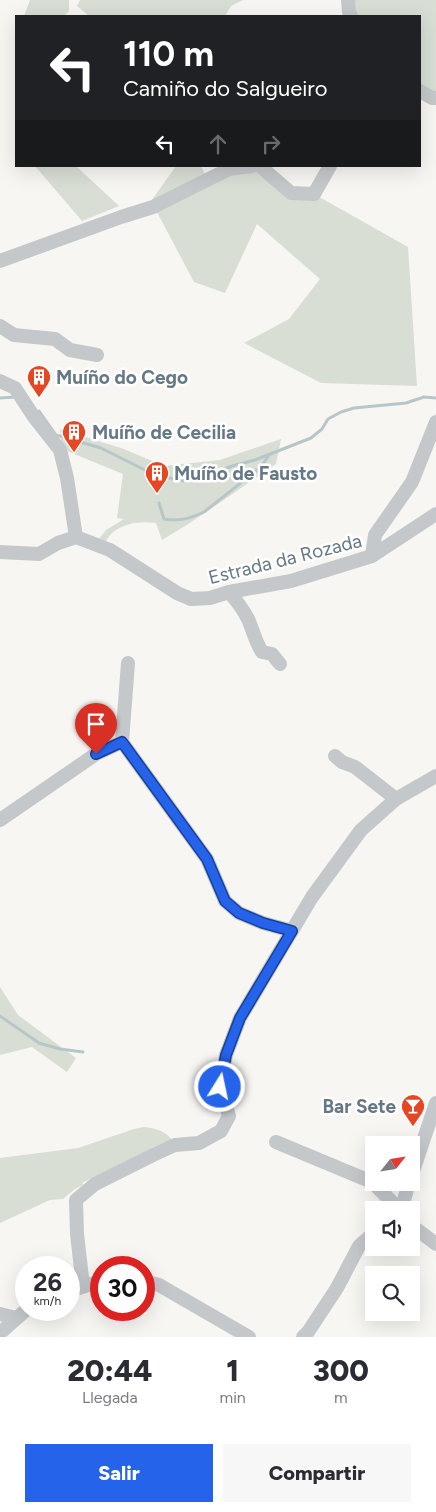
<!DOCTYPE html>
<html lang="es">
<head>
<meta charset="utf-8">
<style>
  :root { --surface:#fff; --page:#f7f7f7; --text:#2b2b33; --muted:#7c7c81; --accent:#2563eb }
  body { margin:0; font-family:Figtree,sans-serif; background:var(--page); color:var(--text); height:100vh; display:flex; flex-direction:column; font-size:19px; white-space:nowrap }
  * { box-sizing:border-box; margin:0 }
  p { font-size:16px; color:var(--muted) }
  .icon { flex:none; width:28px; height:28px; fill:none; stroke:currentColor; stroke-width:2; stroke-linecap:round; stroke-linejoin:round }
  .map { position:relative; height:1337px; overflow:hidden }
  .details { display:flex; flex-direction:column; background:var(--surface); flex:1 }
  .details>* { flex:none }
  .top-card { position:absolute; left:15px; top:15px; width:406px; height:152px; border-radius:0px; box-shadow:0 5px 20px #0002; background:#202124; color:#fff; overflow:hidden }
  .needle { width:32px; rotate:60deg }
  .controls { position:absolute; left:365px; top:1136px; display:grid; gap:10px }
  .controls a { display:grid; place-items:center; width:55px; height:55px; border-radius:0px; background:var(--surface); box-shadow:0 5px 20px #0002; font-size:25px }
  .speed { position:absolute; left:15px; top:1256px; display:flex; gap:10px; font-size:25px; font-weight:700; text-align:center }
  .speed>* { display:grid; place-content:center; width:65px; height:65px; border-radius:50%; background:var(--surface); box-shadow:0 5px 20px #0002; line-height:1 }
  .speed small { font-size:12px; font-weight:400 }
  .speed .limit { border:8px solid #d22; background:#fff; color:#111 }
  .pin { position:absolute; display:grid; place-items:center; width:42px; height:42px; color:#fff; margin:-51px -21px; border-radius:50% 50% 50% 0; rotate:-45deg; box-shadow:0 0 5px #0007 }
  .pin .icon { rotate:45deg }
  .me { position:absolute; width:55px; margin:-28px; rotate:10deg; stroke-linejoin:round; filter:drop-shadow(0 0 4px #0008) }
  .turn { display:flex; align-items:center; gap:18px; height:105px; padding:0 25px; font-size:22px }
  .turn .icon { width:65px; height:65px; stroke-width:2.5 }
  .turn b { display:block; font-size:35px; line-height:42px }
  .lanes { display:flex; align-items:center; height:48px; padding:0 25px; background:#0003; justify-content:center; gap:25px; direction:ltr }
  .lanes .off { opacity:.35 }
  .eta { display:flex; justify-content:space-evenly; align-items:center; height:85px; text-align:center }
  .eta b { font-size:30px; font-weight:800; line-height:35px }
  .action { display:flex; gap:10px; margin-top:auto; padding:10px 25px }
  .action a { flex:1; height:58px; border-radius:0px; background:var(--accent); color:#fff; font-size:20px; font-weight:800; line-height:58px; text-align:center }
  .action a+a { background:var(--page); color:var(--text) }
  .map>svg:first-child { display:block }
</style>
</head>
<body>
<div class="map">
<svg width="436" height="1337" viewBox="0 0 436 1337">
  <rect width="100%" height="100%" fill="#f7f6f3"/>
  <!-- green -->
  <g fill="#d8ded4">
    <polygon points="30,0 69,0 69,11 64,16 24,16"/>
    <polygon points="80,0 243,0 231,6 225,16 89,16 77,6"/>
    <polygon points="348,0 436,0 436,98 420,91 420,16 351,16"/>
    <polygon points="35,166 76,166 119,206 82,221"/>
    <polygon points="176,166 201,166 208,180 252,166 291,193 314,194 408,247 417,386 321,383 244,343 289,319 320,279 257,224 225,293 194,282 151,201"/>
    <path d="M60,429L124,449L164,466L220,460L281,439L276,464C238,489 202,517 162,540L156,523C141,521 124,523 112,533C108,537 105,543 102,547L95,544L106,530L124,519L117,518L123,474L62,449Z"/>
    <polygon points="0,987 18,1015 76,1058 67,1072 32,1047 0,1055"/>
    <path d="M144,1127C155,1128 166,1131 172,1140L153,1147L82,1183L83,1185L75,1189L63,1199L50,1200L0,1223V1158L78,1148L134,1129Z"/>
  </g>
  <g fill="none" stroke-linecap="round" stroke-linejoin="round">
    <!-- stream -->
    <g stroke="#b7c6c8" stroke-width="3">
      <polyline points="0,398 15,397"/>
      <polyline points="39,411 56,435 101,448 155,475 184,481 198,480 232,466 255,460 311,438 322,429 328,419 341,412 354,408 406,403 424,397 436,398"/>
      <polyline points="150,473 155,490"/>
      <path d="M159,503L164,519C179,522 191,518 204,512L261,467L269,455"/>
      <polyline points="0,1016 39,1043 60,1049 83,1052"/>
    </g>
    <!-- minor -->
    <g stroke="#c4c8cb" stroke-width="14">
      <polyline points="348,0 349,12 351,16"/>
      <polyline points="420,91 432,98 436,98"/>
      <polyline points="260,166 291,193 314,194 330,166"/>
      <polyline points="0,261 121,217 153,207 229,169 252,166"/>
      <polyline points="0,326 14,335 55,339 70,350 97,355"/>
      <polyline points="0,381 15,388 34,417 60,450 67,478 76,537"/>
      <polyline points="0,552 39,554 58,543 76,537 110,550 177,593 191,599 210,598 229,592 291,581 372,556 436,514"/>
      <polyline points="372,556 375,535 412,482 436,422"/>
      <path d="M229,592C236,600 243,609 248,619C253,630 255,641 262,652L272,654L280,664"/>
      <polyline points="122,742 207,859 225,901 239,913 263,923 292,931"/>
      <polyline points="122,742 128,663"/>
      <polyline points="335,756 342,762 355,767 396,799"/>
      <polyline points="0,820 96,754 122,742"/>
      <polyline points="276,1142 372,1182 399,1209"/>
      <polyline points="411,1177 436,1103"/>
      <polyline points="399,1210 403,1204 409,1182"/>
      <polyline points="411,1225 436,1244"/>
      <polyline points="144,1281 159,1285 249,1337"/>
      <polyline points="83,1286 77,1234 76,1200 95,1184 153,1155 175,1145 199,1143 221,1131 229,1116 220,1087 226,1055 240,1018 312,897 361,830 396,799 436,776"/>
      <polyline points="69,1291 101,1281"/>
      <polyline points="0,1314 16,1318"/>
      <polyline points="0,1333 26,1310"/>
      <polyline points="303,1337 308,1332 337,1288 359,1246 374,1233"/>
    </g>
  </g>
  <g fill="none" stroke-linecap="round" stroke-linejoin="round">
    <!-- route casing -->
    <g stroke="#184099" stroke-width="12">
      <polyline id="route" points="96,754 122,742 207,859 225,901 239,913 263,923 292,931 240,1018 226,1055 220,1087"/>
    </g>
    <!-- route -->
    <use href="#route" stroke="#2563eb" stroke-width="9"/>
  </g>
  <!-- icons -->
  <defs>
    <g id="building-pin" transform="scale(1.25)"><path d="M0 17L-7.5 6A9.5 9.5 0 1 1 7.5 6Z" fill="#e54624" stroke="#fff"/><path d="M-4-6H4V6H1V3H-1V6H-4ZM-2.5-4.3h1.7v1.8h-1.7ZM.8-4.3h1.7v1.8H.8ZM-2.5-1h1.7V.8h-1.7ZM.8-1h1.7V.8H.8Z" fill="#fff"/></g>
    <g id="bar-pin" transform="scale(1.25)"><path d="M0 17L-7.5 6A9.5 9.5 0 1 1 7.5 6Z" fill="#e54624" stroke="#fff"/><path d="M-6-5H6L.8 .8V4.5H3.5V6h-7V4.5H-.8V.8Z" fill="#fff"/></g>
  </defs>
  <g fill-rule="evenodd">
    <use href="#building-pin" x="39" y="377"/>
    <use href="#building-pin" x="74" y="432"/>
    <use href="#building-pin" x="157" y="473"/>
    <use href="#bar-pin" x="413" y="1106"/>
  </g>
  <g text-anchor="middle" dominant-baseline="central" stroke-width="5" stroke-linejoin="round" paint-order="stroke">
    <!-- poi labels -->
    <g font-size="19" font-weight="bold" fill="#657885" stroke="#fff" text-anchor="start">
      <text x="56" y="377">Muíño do Cego</text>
      <text x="92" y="432">Muíño de Cecilia</text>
      <text x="174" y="473">Muíño de Fausto</text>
      <text x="396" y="1106" text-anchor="end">Bar Sete</text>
    </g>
    <!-- street labels -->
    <g font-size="19" fill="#657885" stroke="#fff">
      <text transform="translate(285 559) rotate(-14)">Estrada da Rozada</text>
    </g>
  </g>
</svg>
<div class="controls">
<a><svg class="needle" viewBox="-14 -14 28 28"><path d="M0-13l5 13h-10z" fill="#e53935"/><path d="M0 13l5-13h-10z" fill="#7c7c81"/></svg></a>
<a><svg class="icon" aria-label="sound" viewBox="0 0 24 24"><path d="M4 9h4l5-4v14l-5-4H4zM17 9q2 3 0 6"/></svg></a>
<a><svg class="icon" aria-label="search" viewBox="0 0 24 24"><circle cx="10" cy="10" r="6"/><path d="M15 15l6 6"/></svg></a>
</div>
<div class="speed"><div>26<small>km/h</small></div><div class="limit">30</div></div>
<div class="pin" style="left:96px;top:754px;background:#d93025"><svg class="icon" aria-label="arrive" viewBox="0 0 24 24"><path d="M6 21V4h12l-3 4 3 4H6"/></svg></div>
<svg class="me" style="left:220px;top:1087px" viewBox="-20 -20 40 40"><circle r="17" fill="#2563eb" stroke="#fff" stroke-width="3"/><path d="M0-11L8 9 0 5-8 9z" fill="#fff"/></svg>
<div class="top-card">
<div class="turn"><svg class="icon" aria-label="left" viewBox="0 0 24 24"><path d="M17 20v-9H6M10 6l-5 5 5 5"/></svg><div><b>110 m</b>Camiño do Salgueiro</div></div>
<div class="lanes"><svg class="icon" aria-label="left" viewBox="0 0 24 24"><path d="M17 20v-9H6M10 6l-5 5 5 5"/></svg><svg class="icon off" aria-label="ahead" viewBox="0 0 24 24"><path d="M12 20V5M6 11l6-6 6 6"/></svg><svg class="icon off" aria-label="right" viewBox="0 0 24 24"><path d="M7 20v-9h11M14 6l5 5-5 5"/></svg></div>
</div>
</div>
<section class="details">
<div class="eta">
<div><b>20:44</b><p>Llegada</p></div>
<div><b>1</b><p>min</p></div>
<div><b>300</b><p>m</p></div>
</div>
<div class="action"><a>Salir</a><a>Compartir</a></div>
</section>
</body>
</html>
